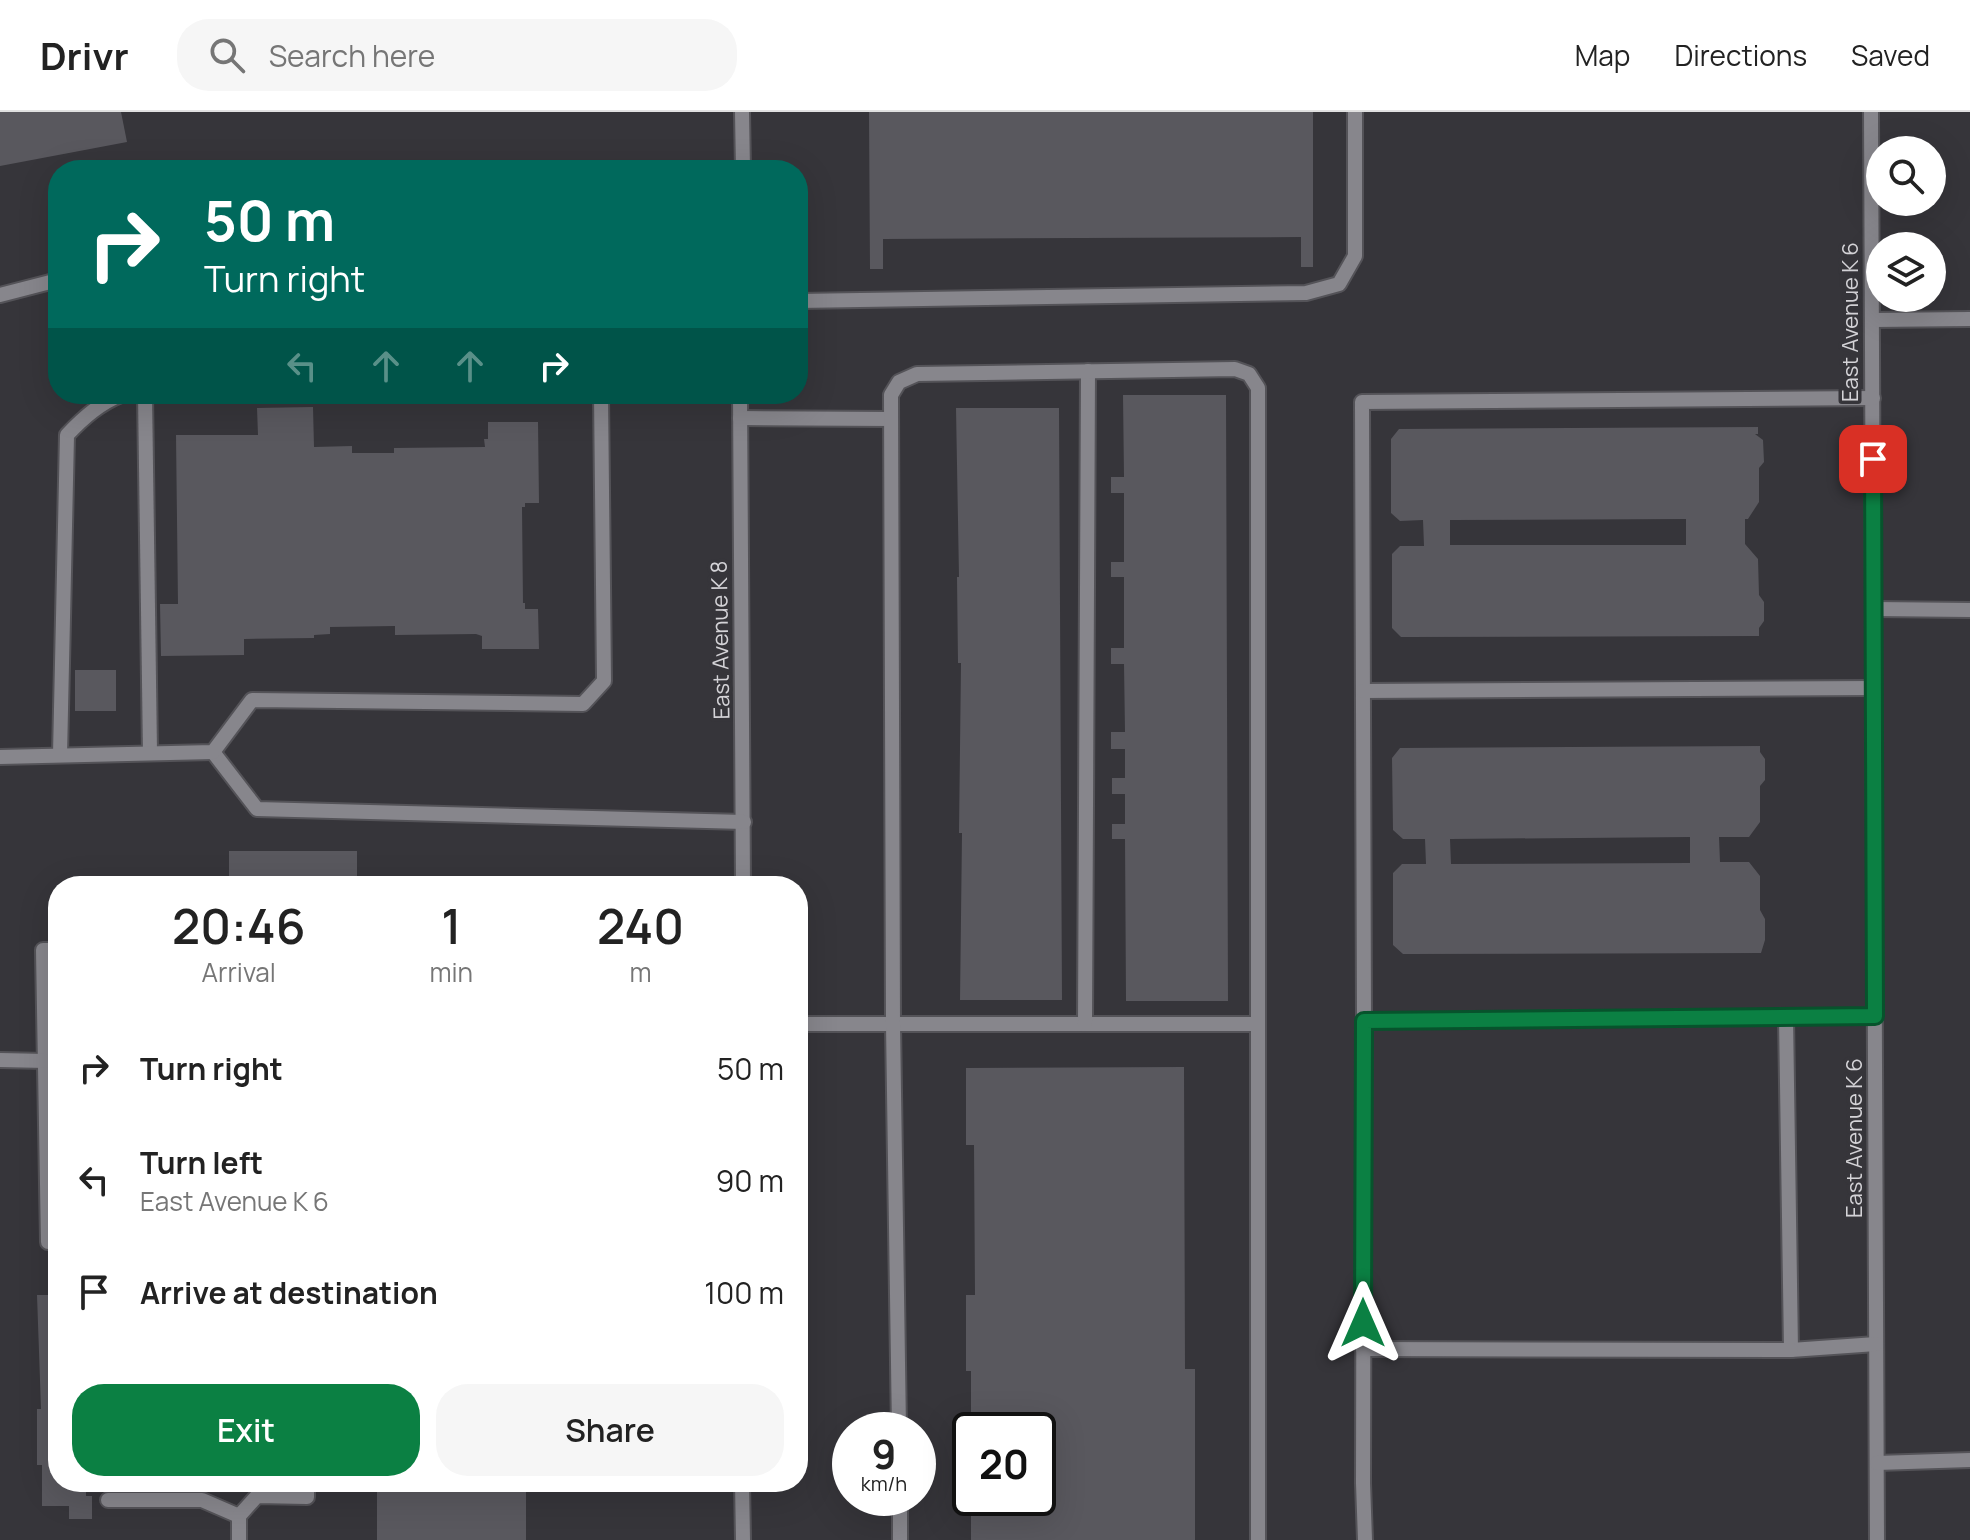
<!DOCTYPE html>
<html lang="en">
<head>
<meta charset="utf-8">
<style>
  :root { --surface:#fff; --page:#f6f6f6; --text:#222; --muted:#767676; --line:#e0e0e0; --accent:#0b8043 }
  body { margin:0; font-family:Manrope,sans-serif; background:var(--page); color:var(--text); height:100vh; display:flex; flex-direction:column; font-size:30px; white-space:nowrap }
  * { box-sizing:border-box; margin:0 }
  p { font-size:26px; color:var(--muted) }
  .icon { flex:none; width:44px; height:44px; fill:none; stroke:currentColor; stroke-width:2; stroke-linecap:round; stroke-linejoin:round }
  .map { position:relative; flex:1; overflow:hidden }
  .details { position:absolute; left:48px; top:764px; width:760px; height:616px; display:flex; flex-direction:column; background:var(--surface); border-radius:32px; box-shadow:0 8px 32px #0002 }
  .details>* { flex:none }
  .guide { position:absolute; left:48px; top:48px; width:760px; height:244px; border-radius:32px; box-shadow:0 8px 32px #0002; background:#00695c; color:#fff; overflow:hidden }
  .fabs { position:absolute; left:1866px; top:24px; display:grid; gap:16px }
  .fabs a { display:grid; place-items:center; width:80px; height:80px; border-radius:50%; background:var(--surface); box-shadow:0 8px 32px #0002; font-size:40px }
  .speed { position:absolute; left:832px; top:1300px; display:flex; gap:16px; font-size:40px; font-weight:700; text-align:center }
  .speed>* { display:grid; place-content:center; width:104px; height:104px; border-radius:50%; background:var(--surface); box-shadow:0 8px 32px #0002; line-height:1 }
  .speed small { font-size:20px; font-weight:400 }
  .speed .limit { border:4px solid #111; border-radius:12px; background:#fff; color:#111 }
  .pin { position:absolute; display:grid; place-items:center; width:68px; height:68px; color:#fff; margin:-34px; border-radius:16px; box-shadow:0 4px 12px #0006 }
  .me { position:absolute; width:88px; margin:-44px; rotate:0deg; stroke-linejoin:round; filter:drop-shadow(0 0 6px #0008) }
  .turn { display:flex; align-items:center; gap:28px; height:168px; padding:0 24px; font-size:36px }
  .turn .icon { width:104px; height:104px; stroke-width:2.5 }
  .turn b { display:block; font-size:56px; line-height:68px }
  .lanes { display:flex; align-items:center; height:76px; padding:0 24px; background:#0003; justify-content:center; gap:40px; direction:ltr }
  .lanes .off { opacity:.35 }
  .eta { display:flex; justify-content:space-evenly; align-items:center; height:136px; text-align:center }
  .eta b { font-size:48px; font-weight:600; line-height:56px }
  .cta { display:flex; gap:16px; margin-top:auto; padding:16px 24px }
  .cta a { flex:1; height:92px; border-radius:32px; background:var(--accent); color:#fff; font-size:32px; font-weight:600; line-height:92px; text-align:center }
  .cta a+a { background:var(--page); color:var(--text) }
  ul { padding:0; list-style:none }
  li { display:flex; align-items:center; gap:24px; height:112px; padding:0 24px }
  li div { flex:1 }
  li b { display:block; font-size:30px }
  li em { font-style:normal }
  header { display:flex; align-items:center; gap:48px; box-sizing:border-box; height:112px; padding:0 40px; background:var(--surface); border-bottom:2px solid var(--line) }
  header strong { font-size:38px }
  nav { display:flex; gap:44px; margin-inline-start:auto; font-size:28px }
  .search { width:560px; height:72px; background:var(--page); display:flex; align-items:center; gap:20px; box-sizing:border-box; padding:0 28px; border-radius:32px; color:var(--muted); font-size:30px }
  .map>svg:first-child { display:block }
</style>
</head>
<body>
<header>
<strong>Drivr</strong>
<div class="search"><svg class="icon" aria-label="search" viewBox="0 0 24 24"><circle cx="10" cy="10" r="6"/><path d="M15 15l6 6"/></svg>Search here</div>
<nav><a>Map</a><a>Directions</a><a>Saved</a></nav>
</header>
<div class="map">
<svg width="1970" height="1428" viewBox="0 0 1970 1428">
  <rect width="100%" height="100%" fill="#36353a"/>
  <!-- building -->
  <g fill="#59585e" fill-rule="evenodd">
    <polygon points="0,0 121,0 127,30 0,54"/>
    <polygon points="869,0 1313,0 1313,155 1301,155 1301,125 883,127 883,157 870,157"/>
    <polygon points="1123,283 1226,283 1228,889 1126,889 1125,727 1112,727 1112,712 1125,712 1125,682 1112,682 1112,666 1125,666 1125,637 1111,637 1111,620 1125,620 1124,552 1111,552 1111,536 1124,536 1124,465 1111,465 1111,450 1124,450 1124,381 1111,381 1111,365 1124,365"/>
    <polygon points="313,295 314,335 352,334 352,341 394,341 394,336 485,335 484,327 488,327 488,310 538,310 539,391 525,391 525,395 522,395 523,491 525,491 525,497 538,497 539,537 482,537 482,524 476,522 395,523 395,514 330,515 330,522 314,523 314,526 244,527 244,543 161,544 160,492 178,492 176,323 258,323 257,296"/>
    <polygon points="956,296 1059,296 1062,888 960,888 962,721 959,721 961,551 958,551 957,465 959,465"/>
    <path d="M1758,315V322H1755L1763,328L1764,350L1759,356V390L1748,407H1745V432L1758,447L1759,483L1764,490V509L1759,516V524L1401,525L1392,516V442L1400,434H1424L1423,408L1400,409L1391,401V327L1399,317ZM1686,407V433H1450V408Z"/>
    <rect x="75" y="558" width="41" height="41"/>
    <path d="M1760,634V640L1765,647V668L1760,674V710L1749,725H1719L1720,750H1749L1760,764V798L1765,807V828L1761,841L1403,842L1393,833V761L1402,752H1426L1425,727H1403L1393,718L1392,646L1400,636ZM1690,725V751L1451,752L1450,727Z"/>
    <rect x="229" y="739" width="128" height="26"/>
    <polygon points="1184,955 1185,1257 1195,1257 1195,1428 971,1428 971,1386 1038,1386 1038,1318 971,1318 971,1259 966,1259 966,1183 975,1183 974,1033 966,1033 966,956"/>
    <polygon points="37,1183 58,1183 58,1370 86,1370 86,1384 92,1384 92,1407 69,1407 69,1394 42,1394 42,1353 37,1353 37,1297 41,1297"/>
    <rect x="377" y="1370" width="149" height="58"/>
  </g>
  <g fill="none" stroke-linecap="round" stroke-linejoin="round">
    <!-- minor casing -->
    <g stroke="#545358" stroke-width="18">
      <g id="minor">
        <polyline points="742,0 743,58"/>
        <polyline points="1871,0 1877,1428"/>
        <polyline points="0,183 58,168"/>
        <polyline points="798,189 1306,181 1339,172 1355,144 1355,0"/>
        <polyline points="1873,208 1970,207"/>
        <polyline points="145,282 150,641"/>
        <polyline points="740,282 743,774"/>
        <polyline points="1873,286 1362,290 1364,909 1875,904"/>
        <polyline points="740,306 891,307"/>
        <polyline points="1874,497 1970,498"/>
        <polyline points="1363,579 1874,576"/>
        <polyline points="213,640 257,697 744,710"/>
        <path d="M60,643L67,323C84,305 100,291 123,282"/>
        <polyline points="0,645 213,640 252,588 583,592 604,569 601,282"/>
        <polyline points="58,838 43,838 48,1130 58,1130"/>
        <polyline points="1786,905 1791,1238 1876,1232"/>
        <polyline points="1364,909 1363,1371 1365,1428"/>
        <polyline points="798,912 1258,912"/>
        <polyline points="1085,912 1088,259"/>
        <polyline points="0,948 46,949"/>
        <polyline points="1363,1237 1791,1238"/>
        <polyline points="899,1318 893,912 891,283 899,270 917,262 1235,257 1249,262 1258,276 1258,1428"/>
        <polyline points="1877,1351 1970,1348"/>
        <polyline points="742,1370 743,1428"/>
        <polyline points="900,1386 900,1428"/>
        <polyline points="108,1388 202,1388 239,1404"/>
        <polyline points="239,1428 239,1404 257,1384 307,1385 307,1370"/>
      </g>
    </g>
    <!-- minor -->
    <use href="#minor" stroke="#87868c" stroke-width="14"/>
  </g>
  <g fill="none" stroke-linecap="round" stroke-linejoin="round">
    <!-- route casing -->
    <g stroke="#07532c" stroke-width="20">
      <polyline id="route" points="1363,1211 1364,909 1875,904 1873,347"/>
    </g>
    <!-- route -->
    <use href="#route" stroke="#0b8043" stroke-width="14"/>
  </g>
  <g text-anchor="middle" dominant-baseline="central" stroke-width="7" stroke-linejoin="round" paint-order="stroke">
    <!-- street labels -->
    <g font-size="22" fill="#d4d3d7" stroke="#36353a">
      <text transform="translate(1850 210) rotate(-90)">East Avenue K 6</text>
      <text transform="translate(720 528) rotate(-91)">East Avenue K 8</text>
      <text transform="translate(1854 1026) rotate(-90)">East Avenue K 6</text>
    </g>
  </g>
</svg>
<div class="fabs">
<a><svg class="icon" aria-label="search" viewBox="0 0 24 24"><circle cx="10" cy="10" r="6"/><path d="M15 15l6 6"/></svg></a>
<a><svg class="icon" aria-label="layers" viewBox="0 0 24 24"><path d="M12 4l9 5-9 5-9-5zM3 14l9 5 9-5"/></svg></a>
</div>
<div class="speed"><div>9<small>km/h</small></div><div class="limit">20</div></div>
<div class="pin" style="left:1873px;top:347px;background:#d93025"><svg class="icon" aria-label="arrive" viewBox="0 0 24 24"><path d="M6 21V4h12l-3 4 3 4H6"/></svg></div>
<svg class="me" style="left:1363px;top:1211px" viewBox="-20 -20 40 40"><path d="M0-17L14 15 0 8-14 15z" fill="#0b8043" stroke="#fff" stroke-width="4"/></svg>
<div class="guide">
<div class="turn"><svg class="icon" aria-label="right" viewBox="0 0 24 24"><path d="M7 20v-9h11M14 6l5 5-5 5"/></svg><div><b>50 m</b>Turn right</div></div>
<div class="lanes"><svg class="icon off" aria-label="left" viewBox="0 0 24 24"><path d="M17 20v-9H6M10 6l-5 5 5 5"/></svg><svg class="icon off" aria-label="ahead" viewBox="0 0 24 24"><path d="M12 20V5M6 11l6-6 6 6"/></svg><svg class="icon off" aria-label="ahead" viewBox="0 0 24 24"><path d="M12 20V5M6 11l6-6 6 6"/></svg><svg class="icon" aria-label="right" viewBox="0 0 24 24"><path d="M7 20v-9h11M14 6l5 5-5 5"/></svg></div>
</div>
<section class="details">
<div class="eta">
<div><b>20:46</b><p>Arrival</p></div>
<div><b>1</b><p>min</p></div>
<div><b>240</b><p>m</p></div>
</div>
<ul>
<li><svg class="icon" aria-label="right" viewBox="0 0 24 24"><path d="M7 20v-9h11M14 6l5 5-5 5"/></svg><div><b>Turn right</b></div><em>50 m</em></li>
<li><svg class="icon" aria-label="left" viewBox="0 0 24 24"><path d="M17 20v-9H6M10 6l-5 5 5 5"/></svg><div><b>Turn left</b><p>East Avenue K 6</p></div><em>90 m</em></li>
<li><svg class="icon" aria-label="arrive" viewBox="0 0 24 24"><path d="M6 21V4h12l-3 4 3 4H6"/></svg><div><b>Arrive at destination</b></div><em>100 m</em></li>
</ul>
<div class="cta"><a>Exit</a><a>Share</a></div>
</section>
</div>
</body>
</html>
